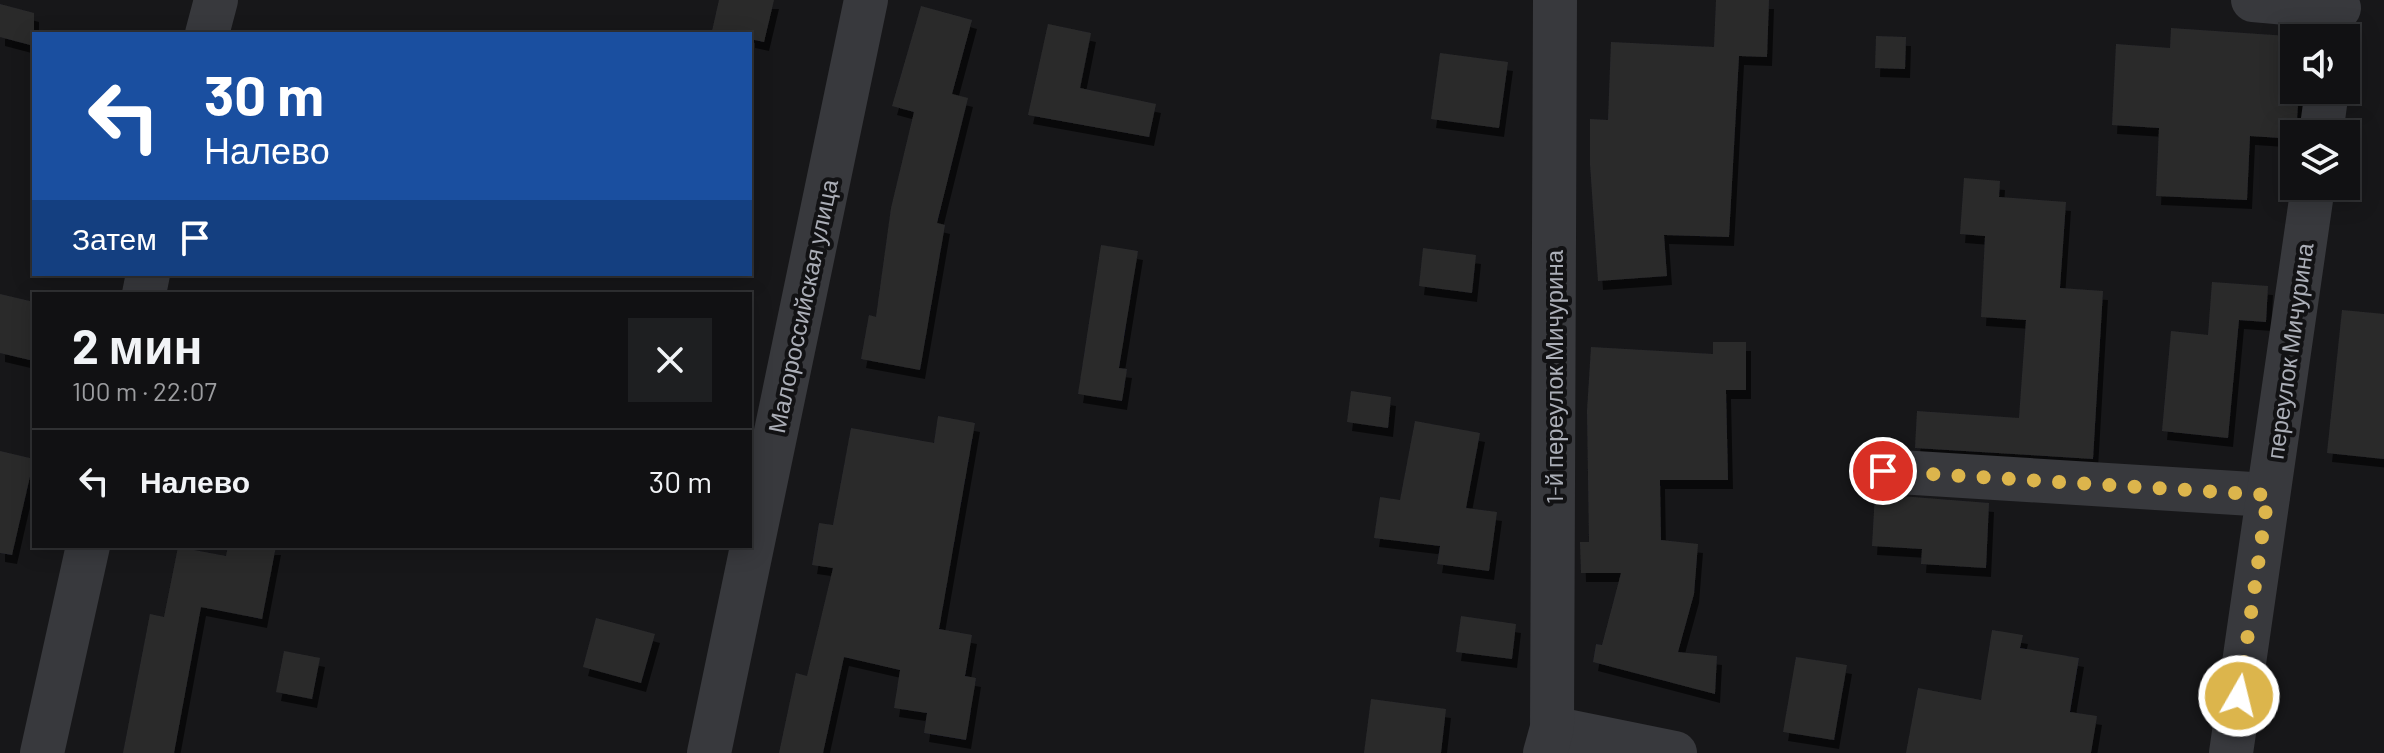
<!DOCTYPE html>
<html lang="ru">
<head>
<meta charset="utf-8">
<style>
  :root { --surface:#111113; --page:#1e1f21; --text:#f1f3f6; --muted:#9c9da0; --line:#303133 }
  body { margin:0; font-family:Barlow,sans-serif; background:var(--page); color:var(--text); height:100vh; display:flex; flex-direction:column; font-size:30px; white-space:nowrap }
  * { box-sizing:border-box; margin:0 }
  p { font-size:26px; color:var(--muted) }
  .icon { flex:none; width:44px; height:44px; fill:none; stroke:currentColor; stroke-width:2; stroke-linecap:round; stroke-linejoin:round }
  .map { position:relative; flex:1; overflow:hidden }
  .sheet { position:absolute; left:32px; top:292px; width:720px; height:256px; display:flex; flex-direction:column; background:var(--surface); border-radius:0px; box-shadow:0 4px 20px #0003,0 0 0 2px var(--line) }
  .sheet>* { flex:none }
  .hud { position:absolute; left:32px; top:32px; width:720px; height:244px; border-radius:0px; box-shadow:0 4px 20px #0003,0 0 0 2px var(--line); background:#1a4fa0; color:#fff; overflow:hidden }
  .controls { position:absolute; left:2280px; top:24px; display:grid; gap:16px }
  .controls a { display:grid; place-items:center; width:80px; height:80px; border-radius:0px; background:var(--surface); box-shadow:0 4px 20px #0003,0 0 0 2px var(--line); font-size:40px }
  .pin { position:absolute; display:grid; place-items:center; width:68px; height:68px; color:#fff; margin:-34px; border:4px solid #fff; border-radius:50%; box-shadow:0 2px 8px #0007 }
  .me { position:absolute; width:88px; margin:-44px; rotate:8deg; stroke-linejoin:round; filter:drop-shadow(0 0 6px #0008) }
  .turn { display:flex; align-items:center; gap:28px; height:168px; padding:0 40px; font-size:36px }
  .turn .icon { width:104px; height:104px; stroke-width:2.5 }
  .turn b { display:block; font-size:56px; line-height:68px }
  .then { display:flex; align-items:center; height:76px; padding:0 40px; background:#0003; gap:16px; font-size:30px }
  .round { display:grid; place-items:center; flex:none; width:84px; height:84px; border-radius:0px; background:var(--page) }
  .overview { display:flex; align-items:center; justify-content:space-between; height:136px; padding:0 40px }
  h1 { font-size:48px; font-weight:700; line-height:60px }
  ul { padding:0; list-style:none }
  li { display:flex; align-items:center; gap:24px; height:104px; padding:0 40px; border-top:2px solid var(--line) }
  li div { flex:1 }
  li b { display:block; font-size:30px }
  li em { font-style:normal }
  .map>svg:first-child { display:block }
</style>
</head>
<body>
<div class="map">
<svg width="2384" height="753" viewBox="0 0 2384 753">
  <defs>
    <filter id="shadow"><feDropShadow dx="5" dy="9" stdDeviation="0" flood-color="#0009"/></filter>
  </defs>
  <rect width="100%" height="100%" fill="#171719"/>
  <!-- building -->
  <g fill="#2a2a2c" filter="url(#shadow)">
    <polygon points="719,0 774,0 764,42 750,39 750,34 712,31"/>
    <polygon points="1716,0 1769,0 1767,57 1739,56 1729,237 1664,235 1667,276 1598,281 1590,164 1590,119 1608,120 1611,42 1714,47"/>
    <polygon points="0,4 34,13 34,46 0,37"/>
    <polygon points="921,6 972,20 952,94 968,98 937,223 945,225 920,370 861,359 869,315 876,317 891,208 914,112 892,106"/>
    <polygon points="1048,24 1091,33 1080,88 1156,104 1149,137 1028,115"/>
    <polygon points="2171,28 2302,37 2294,38 2294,90 2299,90 2296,134 2294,139 2250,136 2247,200 2156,196 2159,128 2112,125 2116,44 2170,48"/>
    <polygon points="1876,36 1906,37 1905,69 1875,68"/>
    <polygon points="1440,53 1508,62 1499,128 1431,119"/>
    <polygon points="1964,178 2000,181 1999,197 2066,202 2060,288 2103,291 2093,459 1915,448 1917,411 2019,418 2026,320 1981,317 1985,236 1960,234"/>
    <polygon points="1101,245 1138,251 1119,368 1127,369 1122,401 1078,394"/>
    <polygon points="1423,248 1476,255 1472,293 1419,286"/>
    <polygon points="2212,282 2268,286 2266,322 2239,320 2228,438 2162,431 2171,331 2208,335"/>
    <polygon points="0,294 34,302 34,361 0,353"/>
    <polygon points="2342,310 2384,314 2384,459 2327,453"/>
    <polygon points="1713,342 1746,342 1746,390 1726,390 1728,480 1660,480 1661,540 1698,544 1694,594 1678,652 1717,656 1715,694 1593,662 1596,644 1602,645 1621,573 1581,573 1580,542 1589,542 1587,411 1591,347 1713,354"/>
    <polygon points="1351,391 1391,397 1388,428 1347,422"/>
    <polygon points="938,416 975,423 939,629 972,635 965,676 976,678 966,740 924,733 927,713 894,708 900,670 844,657 823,753 779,753 796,673 807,676 833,568 812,565 819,523 833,525 851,428 934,443"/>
    <polygon points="1415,421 1480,433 1466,508 1497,512 1489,571 1437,564 1440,546 1374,538 1380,497 1400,500"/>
    <polygon points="0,451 34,459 12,555 0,553"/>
    <polygon points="1875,494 1989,503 1986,568 1921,564 1922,549 1872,546"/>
    <polygon points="228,546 276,546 262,619 201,607 174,753 123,753 150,614 164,617 178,547 226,556"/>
    <polygon points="1461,616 1516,624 1512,659 1456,652"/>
    <polygon points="596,618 655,634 641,683 583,667"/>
    <polygon points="1992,630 2023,635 2020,648 2079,658 2070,712 2097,716 2091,753 1906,753 1918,688 1981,700"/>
    <polygon points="284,651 320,658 312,699 276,692"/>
    <polygon points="1796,657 1847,665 1834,740 1783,732"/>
    <polygon points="1371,699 1446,709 1441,753 1364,753"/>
  </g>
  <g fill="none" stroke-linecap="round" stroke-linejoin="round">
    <!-- minor -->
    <g stroke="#38393d" stroke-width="44">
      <polyline points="2253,0 2339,8"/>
      <polyline points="207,34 216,0"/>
      <polyline points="2321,134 2327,90"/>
      <polyline points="144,294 148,274"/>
      <polyline points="1883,471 2268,495"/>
      <polyline points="1552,728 1675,753"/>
      <polyline points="42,753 88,546"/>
      <polyline points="709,753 866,0"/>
      <polyline points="1545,753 1552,728 1555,0"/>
      <polyline points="2231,753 2313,186"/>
    </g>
  </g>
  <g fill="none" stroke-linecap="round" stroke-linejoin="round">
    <!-- route -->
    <polyline stroke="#dcb54c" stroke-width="14" stroke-dasharray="0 25.2" points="1883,471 2268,495 2239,696"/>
  </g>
  <g text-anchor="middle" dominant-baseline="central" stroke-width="8" stroke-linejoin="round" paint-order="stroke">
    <!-- street labels -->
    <g font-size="24" fill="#abaeb7" stroke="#121214">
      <text transform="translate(802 306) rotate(-78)">Малороссийская улица</text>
      <text transform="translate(2289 351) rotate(-82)">переулок Мичурина</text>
      <text transform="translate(1553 377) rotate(-90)">1-й переулок Мичурина</text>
    </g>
  </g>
</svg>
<div class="controls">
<a><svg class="icon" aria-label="sound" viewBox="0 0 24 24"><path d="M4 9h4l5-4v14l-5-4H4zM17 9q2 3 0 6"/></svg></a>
<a><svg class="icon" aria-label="layers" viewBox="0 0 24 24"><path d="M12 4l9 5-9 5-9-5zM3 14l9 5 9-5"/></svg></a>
</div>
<div class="pin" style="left:1883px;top:471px;background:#d93025"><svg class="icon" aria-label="arrive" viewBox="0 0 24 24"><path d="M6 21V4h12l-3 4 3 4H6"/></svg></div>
<svg class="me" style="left:2239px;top:696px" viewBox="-20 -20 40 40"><circle r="17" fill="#dcb54c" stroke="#fff" stroke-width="3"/><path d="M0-11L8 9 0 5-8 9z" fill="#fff"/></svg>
<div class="hud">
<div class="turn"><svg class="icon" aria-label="left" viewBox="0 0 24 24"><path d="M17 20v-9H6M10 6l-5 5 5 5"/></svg><div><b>30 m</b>Налево</div></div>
<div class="then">Затем<svg class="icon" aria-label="arrive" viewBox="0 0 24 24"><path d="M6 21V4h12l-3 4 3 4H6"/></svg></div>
</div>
<section class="sheet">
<div class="overview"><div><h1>2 мин</h1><p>100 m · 22:07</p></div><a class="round"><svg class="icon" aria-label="close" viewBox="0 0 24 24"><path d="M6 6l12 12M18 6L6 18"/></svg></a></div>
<ul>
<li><svg class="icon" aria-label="left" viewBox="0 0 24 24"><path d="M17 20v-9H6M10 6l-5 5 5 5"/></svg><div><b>Налево</b></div><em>30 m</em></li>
</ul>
</section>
</div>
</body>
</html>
